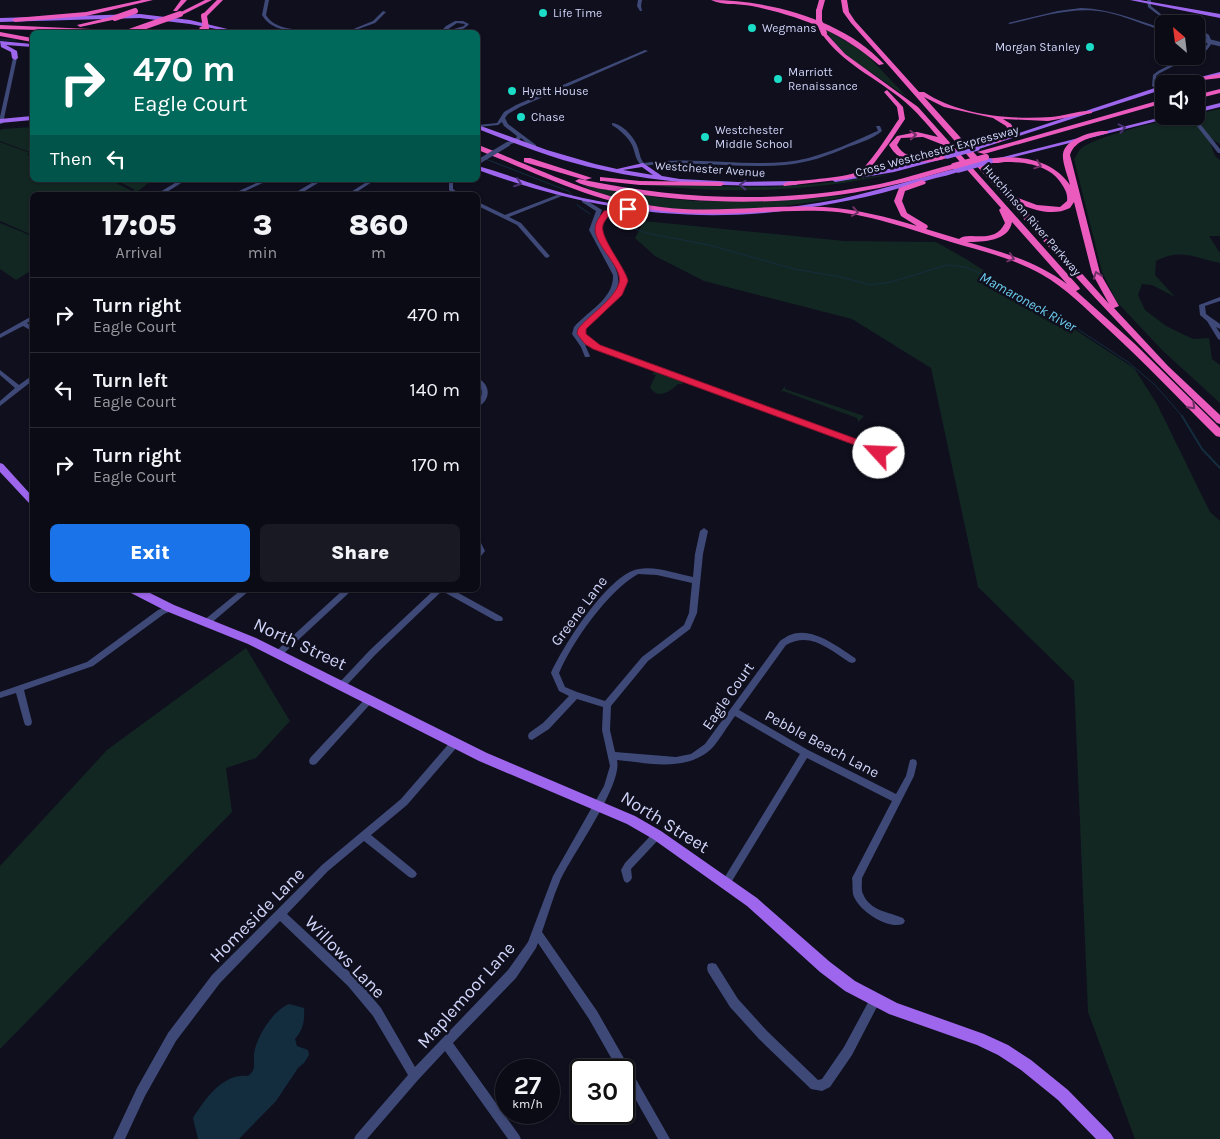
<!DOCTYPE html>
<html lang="en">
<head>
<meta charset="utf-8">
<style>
  :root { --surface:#0b0b16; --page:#191923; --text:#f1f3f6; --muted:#9a9ba1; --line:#2b2b35; --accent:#1a73e8 }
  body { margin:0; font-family:Karla,sans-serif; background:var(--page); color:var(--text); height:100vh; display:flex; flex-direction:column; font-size:19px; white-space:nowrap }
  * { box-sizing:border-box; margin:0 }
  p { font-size:16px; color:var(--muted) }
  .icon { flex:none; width:28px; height:28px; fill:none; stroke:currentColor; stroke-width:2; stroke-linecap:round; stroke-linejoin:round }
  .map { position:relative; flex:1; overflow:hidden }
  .side { position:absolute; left:30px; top:192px; width:450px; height:400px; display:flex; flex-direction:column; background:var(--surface); border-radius:8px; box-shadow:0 1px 4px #0004,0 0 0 1px var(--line) }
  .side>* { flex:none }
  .banner { position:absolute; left:30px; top:30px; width:450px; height:152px; border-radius:8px; box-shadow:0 1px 4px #0004,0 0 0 1px var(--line); background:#00695c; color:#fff; overflow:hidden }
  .needle { width:32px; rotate:332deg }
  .tools { position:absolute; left:1155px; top:15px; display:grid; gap:10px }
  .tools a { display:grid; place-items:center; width:50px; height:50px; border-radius:8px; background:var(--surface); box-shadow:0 1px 4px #0004,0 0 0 1px var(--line); font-size:25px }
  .speed { position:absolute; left:495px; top:1059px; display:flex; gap:10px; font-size:25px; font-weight:700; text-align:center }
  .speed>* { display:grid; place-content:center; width:65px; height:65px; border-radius:50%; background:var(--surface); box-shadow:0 1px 4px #0004,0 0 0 1px var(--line); line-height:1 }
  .speed small { font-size:12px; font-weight:400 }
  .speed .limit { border:2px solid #111; border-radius:8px; background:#fff; color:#111 }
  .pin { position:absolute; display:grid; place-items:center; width:42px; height:42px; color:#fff; margin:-21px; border:2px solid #fff; border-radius:50%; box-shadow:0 1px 5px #0007 }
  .me { position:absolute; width:55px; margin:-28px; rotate:295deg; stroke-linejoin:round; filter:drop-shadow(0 0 4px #0008) }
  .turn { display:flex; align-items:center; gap:18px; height:105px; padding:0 20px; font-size:22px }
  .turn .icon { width:65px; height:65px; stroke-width:2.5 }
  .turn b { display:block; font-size:35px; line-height:42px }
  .then { display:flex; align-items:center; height:48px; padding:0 20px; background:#0003; gap:10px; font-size:19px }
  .eta { display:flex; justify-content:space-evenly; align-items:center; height:85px; text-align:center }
  .eta b { font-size:30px; font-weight:800; line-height:35px }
  .cta { display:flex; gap:10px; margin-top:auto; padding:10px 20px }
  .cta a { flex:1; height:58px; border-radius:8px; background:var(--accent); color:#fff; font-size:20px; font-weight:800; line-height:58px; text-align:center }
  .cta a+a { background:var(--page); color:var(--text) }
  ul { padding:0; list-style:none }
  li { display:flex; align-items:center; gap:15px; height:75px; padding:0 20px; border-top:1px solid var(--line) }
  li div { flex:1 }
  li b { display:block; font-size:19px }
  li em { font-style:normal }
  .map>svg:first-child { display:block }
</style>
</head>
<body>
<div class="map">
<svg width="1220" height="1139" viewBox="0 0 1220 1139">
  <rect width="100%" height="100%" fill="#0f0f1e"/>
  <!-- green -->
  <g fill="#132722">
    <polygon points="825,29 864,52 907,97 844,54 836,45"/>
    <path d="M1220,109V144L1208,137L1215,156L1220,160V236H1209L1220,253V263C1194,258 1181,248 1156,261L1155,275L1175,297L1152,285L1142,284L1138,295L1145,310L1166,326L1193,339L1209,338L1212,359L1220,365V403L1162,350L1117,302L1102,272L1074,159C1077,155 1079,149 1083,147C1102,135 1174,116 1196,116V114Z"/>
    <polygon points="32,127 32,153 0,141 0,130 3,129"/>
    <polygon points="0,142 30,153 27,155 32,156 32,180 110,180 132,191 135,190 116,180 152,180 133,195 32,195 32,235 0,221"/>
    <path d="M892,174C810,192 729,194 646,185L770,187L817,184Z"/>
    <path d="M581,185L661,198L695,201L792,200L855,195C767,211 665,223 581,185Z"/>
    <polygon points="644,221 844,241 936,242 966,259 1134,368 1157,404 1210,512 1220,521 1220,1139 1135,1139 1088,1012 1074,681 978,587 931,368 852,319 704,281 655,256 635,238"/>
    <polygon points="0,223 32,236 32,270 16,280 0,269"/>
    <path d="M655,371L665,376L681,380L683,384H678C670,392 657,400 650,387L656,375L652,374Z"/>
    <polygon points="785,386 785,389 864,416 858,422 857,418 783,391 780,393"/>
    <polygon points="246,648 290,721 256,758 226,768 232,812 0,1049 0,866 107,750"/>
  </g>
  <!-- water -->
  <path fill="#132d3e" d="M289,1004L304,1008C305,1021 303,1030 295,1039L297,1046L308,1050L309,1055L304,1063L298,1068L276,1101L239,1139H198L193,1118C205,1099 223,1073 248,1076C257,1069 253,1064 254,1055C255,1039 273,1010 289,1004Z"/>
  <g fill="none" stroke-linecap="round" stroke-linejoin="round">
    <!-- stream-far1 -->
    <g stroke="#132d3e" stroke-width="1">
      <polyline points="0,40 16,40"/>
      <polyline points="478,156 568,191 572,195"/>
      <polyline points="577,205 590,214"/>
      <polyline points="608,219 646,233 709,245 794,269 841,277 870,285 891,282 947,265 965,267 982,274 1053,313 1128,362 1155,385 1183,417"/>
    </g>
    <!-- stream -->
    <polyline stroke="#132d3e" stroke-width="2" points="1182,416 1202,449 1220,468"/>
    <!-- minor -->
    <g fill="#3f4977" fill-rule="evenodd">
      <path d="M265,0H269L266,15C274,29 294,29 308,31L310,32C293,32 271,31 262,15Z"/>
      <polygon points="638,0 642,0 641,6 642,11 640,11 637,6"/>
      <path d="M1147,0H1151V6L1162,15L1189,24C1172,24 1160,17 1148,7Z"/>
      <path d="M1081,8C1111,9 1136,20 1164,29V31C1144,25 1125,16 1105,12C1073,6 1041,17 1010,24L1008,23L1058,11Z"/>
      <polygon points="383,11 386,12 375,23 350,32 346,32 373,21"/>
      <path d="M455,21H463L469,24C465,30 454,32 446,32L447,31L464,26L465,24L457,23L444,32H440L446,26Z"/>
      <polygon points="1196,27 1209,35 1212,43 1207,50 1196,55 1196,52 1205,48 1208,43 1206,37 1196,30"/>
      <path d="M645,50L648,51L520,107L508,114L505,118L508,124L536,145V147L529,145L521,138C518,142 511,145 506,145V143L516,138L517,136L504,126L502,122L498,125L478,127V125L497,123L504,112L516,105Z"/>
      <polygon points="1187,56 1193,56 1160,73 1156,76 1156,85 1164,91 1164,94 1152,86 1153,75 1158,71"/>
      <polygon points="15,57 17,58 3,123 1,124 0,124 0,117 13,58"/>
      <polygon points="1189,116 1194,116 1220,149 1220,153 1218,153"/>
      <path d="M612,123C623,124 635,138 638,148C640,154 640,159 644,163C691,156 738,166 785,162C817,159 846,145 875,132L878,131L876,126H880L882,131C873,139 859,143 848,147C828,156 807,163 785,165C737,169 690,159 643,166C635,161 636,154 632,145C628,137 620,130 612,125Z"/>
      <polygon points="180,180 186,180 162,195 155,195"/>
      <polygon points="263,180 269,180 237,195 230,195"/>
      <polygon points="317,180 323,180 298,195 291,195"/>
      <polygon points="370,180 375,180 352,195 346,195"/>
      <polygon points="449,180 453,180 453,189 461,195 455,195 449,190"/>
      <polygon points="557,195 562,196 509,217 521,223 549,255 550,256 547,258 545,257 517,225 478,206 478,203 480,203 505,215"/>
      <path d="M582,200H586L602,210L595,230L596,233V225L605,212L628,207L631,209L609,214L602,225V234L627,277L626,286L615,299L610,298L580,328L578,334L582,339L880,448L882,453L881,455H877L875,451L585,345L590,356L589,357H585L581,347L572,334L574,327C588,311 614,299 613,275L589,230L596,211L582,202ZM602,244L621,277L620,286L615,292C625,276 610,259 602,244Z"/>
      <polygon points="1220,297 1220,301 1205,306 1206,314 1220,324 1220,329 1216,327 1220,333 1220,340 1218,339 1207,321 1200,315 1199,305"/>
      <polygon points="32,316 32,320 27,323 32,327 32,331 23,326 0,338 0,334"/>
      <polygon points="0,370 19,385 30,377 32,376 32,381 0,406 0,401 15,388 0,375"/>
      <path d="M478,378C491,385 491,400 478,407V402C483,396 483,389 478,383Z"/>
      <path d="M704,528L708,531L703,554L697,613L690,629L648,661L611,706L610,730L615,752L676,757L691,754L705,744L780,641C783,639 787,636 790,635C812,626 838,647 855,658L856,660L855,662L852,663L849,662C829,649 810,631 786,645L739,710L808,750L896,794L906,776L910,760L913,759L916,760L917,763L914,776L862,878C862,883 861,890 863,894C870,911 889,912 903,918L905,921L903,924C888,930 857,910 853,894C852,889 853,883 852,878L892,801L807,758L729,886L726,888L723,886L721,883L723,880L800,754L735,716C728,725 718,743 710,750C685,772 648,763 617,760C623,785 572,855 560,881C553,897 548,915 542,932L597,1011L670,1139H658L624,1079V1070H618L589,1019L538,943L536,948L516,978L453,1043L519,1135L521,1139H508L445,1051L418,1080L367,1139H354L356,1135L408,1075L373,1016L348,986L280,921L220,983L176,1041L145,1096L125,1139H113L137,1088L168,1033L212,975L322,865L401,799L452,740L455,739L458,740L459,743L458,746L407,805L371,835L415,871L417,874L415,877L412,878L409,877L364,841L328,871L287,914L356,978L381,1008L415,1067L508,970L528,942L553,876L604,786L610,766L602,730L603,707L577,699L549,729L532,740L529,739L528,736L529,733L543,723L569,696L559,691L551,673C563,646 609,573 639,569C657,566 676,574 693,577L695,554L700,531ZM638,574L657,575L692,583L689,613L684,625L642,657L605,701L577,692L565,687L559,673C573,641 607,592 638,574Z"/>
      <polygon points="478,542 481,543 485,551 481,556 478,557"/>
      <polygon points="241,590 250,590 209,625 203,625 202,623 203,621"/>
      <polygon points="343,590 352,590 281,656 278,657 275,656 274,654 275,652"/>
      <polygon points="434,590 443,590 376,654 345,687 342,688 339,687 338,685 339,683 370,650"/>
      <polygon points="443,590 453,590 502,617 503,619 502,621 496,621 444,592"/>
      <polygon points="170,605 173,606 174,608 173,610 164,614 93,666 24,690 32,722 31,725 28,726 25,725 24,722 16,693 0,698 0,692 87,662 158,610"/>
      <polygon points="370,696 373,697 374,699 373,701 316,764 313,765 310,764 309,761 310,758 367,697"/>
      <polygon points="657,831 660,832 662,835 660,838 631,869 632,878 630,881 627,883 624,881 621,870 625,863 654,832"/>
      <polygon points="712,963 716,964 738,999 767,1031 818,1080 822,1079 844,1047 871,997 875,996 879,997 880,1001 852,1055 830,1087 822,1091 811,1089 759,1039 730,1007 708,972 707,968 708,964"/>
    </g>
    <!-- major -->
    <g fill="#9e66ec" fill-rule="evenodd">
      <polygon points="1130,0 1140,0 1220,14 1220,18"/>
      <polygon points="140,14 190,20 240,32 232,32 190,24 140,18 0,22 0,18"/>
      <polygon points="0,41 32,44 32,47 6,45 17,51 18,58 15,60 12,58 11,52 1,47"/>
      <polygon points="1220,72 1220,76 1185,84 1173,84"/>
      <polygon points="1164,85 1164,89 979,149 974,148"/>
      <polygon points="1220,103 1220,107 1196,113 1196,109"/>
      <polygon points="32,116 32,120 0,123 0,119"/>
      <polygon points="1166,116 1177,116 990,163 987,161"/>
      <path d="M478,125L547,150L595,164L617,169L643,163L662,176L680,179L738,182L796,181L799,183L796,185C718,188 639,182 563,160C534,151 506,140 478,129ZM642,167L653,175L623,170Z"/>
      <polygon points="941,156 944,158 943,159 894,172 835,182 832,180 835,178 894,168"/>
      <path d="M478,166C513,176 547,190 583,198C668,216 756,216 840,199C880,190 919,178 958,168L961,170C955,174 944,176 936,178C918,183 900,188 882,193C735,229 619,221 478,170Z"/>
      <polygon points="0,463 3,464 32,496 32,504 29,503 0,472"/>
      <polygon points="130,590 144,590 174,605 256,638 487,753 635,816 661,831 757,898 830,962 855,981 897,1003 984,1034 1008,1045 1031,1060 1068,1090 1111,1134 1114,1139 1096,1139 1058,1100 1021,1070 998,1055 977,1045 889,1014 845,991 820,972 747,906 653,839 627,824 479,761 248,644 166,611 131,593"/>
    </g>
    <!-- highway -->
    <g fill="#eb5bbe" fill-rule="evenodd">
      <polygon points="142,0 153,0 86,16 15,22 12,20 15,18 86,12"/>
      <polygon points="181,0 187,0 177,11 173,11"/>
      <polygon points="205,0 212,0 182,15 177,14"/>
      <polygon points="217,0 223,0 206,17 202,17 202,15"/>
      <path d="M711,0C769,0 844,20 884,64L879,65C842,32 800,16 752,6C739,3 723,6 711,0Z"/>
      <polygon points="819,0 825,0 822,11 819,13 816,11"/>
      <path d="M841,0H847L849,12L855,21L919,92H924C958,115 1010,120 1051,117C1064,116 1079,110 1092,111V113L1048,121L1003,119L1011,124L1015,131L1011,137L997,143L993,141L995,140L1006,135L1009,131L1006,126L993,118L944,107L924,97L1013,196L1037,205L1060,207L1067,201C1068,194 1065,189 1061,183C1049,165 1025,162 1005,162C999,163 991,164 986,161L987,159C1017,154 1052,159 1070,185C1068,176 1062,163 1063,154C1065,138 1095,130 1108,131V133C1094,137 1075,139 1070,155L1100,273L1119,306L1114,308L1168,366L1220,415V424L1217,423C1087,297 971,158 851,23L843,12ZM1074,202L1092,273L1109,304L1020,204C1036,211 1054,216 1070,208Z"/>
      <polygon points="115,16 117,19 80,27 77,25"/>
      <polygon points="0,25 114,30 117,32 0,29"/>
      <polygon points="202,26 209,32 203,32 199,28"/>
      <path d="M824,31L845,54L918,107L1079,287L1080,289L1076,291L1135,344L1220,428V437L1216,436C1180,400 1145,363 1108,329C1086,309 1066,288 1041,274C1013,258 981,251 951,242C909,229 868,213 823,211C769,209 715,218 662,211C597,204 537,173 478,150V146H481C539,169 597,199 661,207C715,214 770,204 824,207C856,209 887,217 917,226L901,216L894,201L899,188L922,180L926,182L925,184L905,191L902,201L907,213L927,225L928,227L926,229L959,239C969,230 994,246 1005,223L999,210L1001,208L946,146L923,137L901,138L897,145C907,163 930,157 947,154L951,156C939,163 912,164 900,157C895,154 892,150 889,145L897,136L917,132L938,137C927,124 916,111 904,101C875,77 843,64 821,33ZM1012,222L1067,284C1037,262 1003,252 967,242C983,242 1009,241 1012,222Z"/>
      <polygon points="0,32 32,38 32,42 0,36"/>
      <polygon points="1220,74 1220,78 1194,81 1191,79"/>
      <polygon points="1220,89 1220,93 1196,99 1196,95"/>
      <path d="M887,90L903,107L905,119L889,143L866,174L846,179L784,186L783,184L787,182C802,180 850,178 861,170C872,161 890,132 899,119L897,107L884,92Z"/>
      <polygon points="1164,99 1164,103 984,154 977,152"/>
      <polygon points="524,158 530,158 592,178 585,180 524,162"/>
      <path d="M954,164L958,166L957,168C928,176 898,185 868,190C790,205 709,205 630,193C616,191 586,188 575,181L579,179C675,199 772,204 869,186C898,181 926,171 954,164Z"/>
      <polygon points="600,177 640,181 721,182 725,184 721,186 640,185 603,181 600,181"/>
    </g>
    <!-- minor-bridge -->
    <g stroke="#3f4977" stroke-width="4.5">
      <polyline points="1199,39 1220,44"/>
      <polyline points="478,162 508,144"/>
    </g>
    <!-- major-bridge -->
    <g stroke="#9e66ec" stroke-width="5.5">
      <polyline points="947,156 977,148"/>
      <polyline points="958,170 990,161"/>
    </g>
    <!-- highway-bridge -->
    <g stroke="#eb5bbe" stroke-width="6">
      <polyline points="819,11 819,21 824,33"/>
      <polyline points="204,16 206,28"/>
      <polyline points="115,18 135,11"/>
      <polyline points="129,32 180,14"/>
      <polyline points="954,166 986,157"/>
    </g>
  </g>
  <!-- one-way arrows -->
  <defs><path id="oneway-chevron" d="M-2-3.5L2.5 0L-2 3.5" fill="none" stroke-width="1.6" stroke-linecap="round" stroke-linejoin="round" transform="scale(1.25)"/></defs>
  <g stroke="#483270">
    <use href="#oneway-chevron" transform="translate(1122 128) rotate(-13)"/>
    <use href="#oneway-chevron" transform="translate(518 183) rotate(20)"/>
    <use href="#oneway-chevron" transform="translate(743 185) rotate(-178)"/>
  </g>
  <g stroke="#723166">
    <use href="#oneway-chevron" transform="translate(913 135) rotate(-3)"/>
    <use href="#oneway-chevron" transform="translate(1038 165) rotate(19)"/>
    <use href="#oneway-chevron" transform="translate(855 212) rotate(10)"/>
    <use href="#oneway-chevron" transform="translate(1011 258) rotate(18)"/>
    <use href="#oneway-chevron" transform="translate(1097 275) rotate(-110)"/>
    <use href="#oneway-chevron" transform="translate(1192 406) rotate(45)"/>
  </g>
  <!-- route -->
  <path fill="#e11d48" stroke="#92132f" d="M628,206L632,209L631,210L610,214C608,217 604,221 603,225C599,237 625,267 628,281L622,295L586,329V334L600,345L881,448L884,453L883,455H876L874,452L593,349L585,344L577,334L578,329C589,315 614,300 619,283C624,266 589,242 596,224C597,220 601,215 604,211Z"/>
  <!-- markers -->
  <g fill="#1bdcc7" stroke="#0f0f1e" stroke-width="2">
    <circle cx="543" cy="13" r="5"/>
    <circle cx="752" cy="28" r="5"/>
    <circle cx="1090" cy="47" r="5"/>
    <circle cx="778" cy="79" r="5"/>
    <circle cx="512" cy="91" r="5"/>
    <circle cx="521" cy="117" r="5"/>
    <circle cx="705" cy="137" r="5"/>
  </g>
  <g text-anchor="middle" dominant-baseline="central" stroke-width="5" stroke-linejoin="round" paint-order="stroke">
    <!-- far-poi labels -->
    <g font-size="12" fill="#d1d5f9" stroke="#0f0f1e" text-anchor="start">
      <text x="553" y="13">Life Time</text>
      <text x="762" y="28">Wegmans</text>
      <text x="1080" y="47" text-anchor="end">Morgan Stanley</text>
      <text x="788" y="72">Marriott<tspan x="788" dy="14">Renaissance</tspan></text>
      <text x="522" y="91">Hyatt House</text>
      <text x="531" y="117">Chase</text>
      <text x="715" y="130">Westchester<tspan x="715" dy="14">Middle School</tspan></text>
    </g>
    <!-- far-street labels -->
    <g font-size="12" fill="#d1d5f9" stroke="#0f0f1e">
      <text transform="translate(937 151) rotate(-15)">Cross Westchester Expressway</text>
      <text transform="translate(710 169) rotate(4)">Westchester Avenue</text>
      <text transform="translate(1032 220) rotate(49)">Hutchinson River Parkway</text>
    </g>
    <!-- far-water labels -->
    <g font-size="14" font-style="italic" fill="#6ccced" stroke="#0f0f1e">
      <text transform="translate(1028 302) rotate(29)">Mamaroneck River</text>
    </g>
    <!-- street labels -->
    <g font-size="15" fill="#d1d5f9" stroke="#0f0f1e">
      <text transform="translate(579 611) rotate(-53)">Greene Lane</text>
      <text transform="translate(728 696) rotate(-55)">Eagle Court</text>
      <text transform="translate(822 744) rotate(28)">Pebble Beach Lane</text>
    </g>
    <!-- near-street labels -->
    <g font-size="18" fill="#d1d5f9" stroke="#0f0f1e">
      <text transform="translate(300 644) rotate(25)">North Street</text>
      <text transform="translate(665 822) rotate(32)">North Street</text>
      <text transform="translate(257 915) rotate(-45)">Homeside Lane</text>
      <text transform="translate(345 957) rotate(46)">Willows Lane</text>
      <text transform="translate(466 995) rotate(-48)">Maplemoor Lane</text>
    </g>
  </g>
</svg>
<div class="tools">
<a><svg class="needle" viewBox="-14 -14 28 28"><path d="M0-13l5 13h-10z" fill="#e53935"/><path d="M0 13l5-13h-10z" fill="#9a9ba1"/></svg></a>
<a><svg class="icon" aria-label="sound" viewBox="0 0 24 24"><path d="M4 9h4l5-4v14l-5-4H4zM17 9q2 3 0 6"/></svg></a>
</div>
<div class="speed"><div>27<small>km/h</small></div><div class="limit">30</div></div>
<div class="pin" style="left:628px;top:209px;background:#d93025"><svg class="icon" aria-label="arrive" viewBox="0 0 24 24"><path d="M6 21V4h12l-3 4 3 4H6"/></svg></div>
<svg class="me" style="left:879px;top:453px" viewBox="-20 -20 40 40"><circle r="19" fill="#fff"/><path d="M0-13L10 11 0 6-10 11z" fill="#e11d48"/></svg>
<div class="banner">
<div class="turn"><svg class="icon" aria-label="right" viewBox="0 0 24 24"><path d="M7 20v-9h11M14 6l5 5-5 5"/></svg><div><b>470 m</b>Eagle Court</div></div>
<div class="then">Then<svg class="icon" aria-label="left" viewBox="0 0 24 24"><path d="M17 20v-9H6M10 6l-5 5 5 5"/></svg></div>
</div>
<section class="side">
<div class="eta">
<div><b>17:05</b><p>Arrival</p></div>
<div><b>3</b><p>min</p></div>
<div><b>860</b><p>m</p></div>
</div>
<ul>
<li><svg class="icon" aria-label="right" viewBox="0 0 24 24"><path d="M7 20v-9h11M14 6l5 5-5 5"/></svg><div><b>Turn right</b><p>Eagle Court</p></div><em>470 m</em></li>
<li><svg class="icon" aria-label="left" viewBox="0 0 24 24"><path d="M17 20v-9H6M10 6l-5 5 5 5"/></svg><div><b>Turn left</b><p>Eagle Court</p></div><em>140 m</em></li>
<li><svg class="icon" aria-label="right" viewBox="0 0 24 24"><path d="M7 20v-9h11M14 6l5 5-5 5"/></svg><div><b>Turn right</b><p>Eagle Court</p></div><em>170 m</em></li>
</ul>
<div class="cta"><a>Exit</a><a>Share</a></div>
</section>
</div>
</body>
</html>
